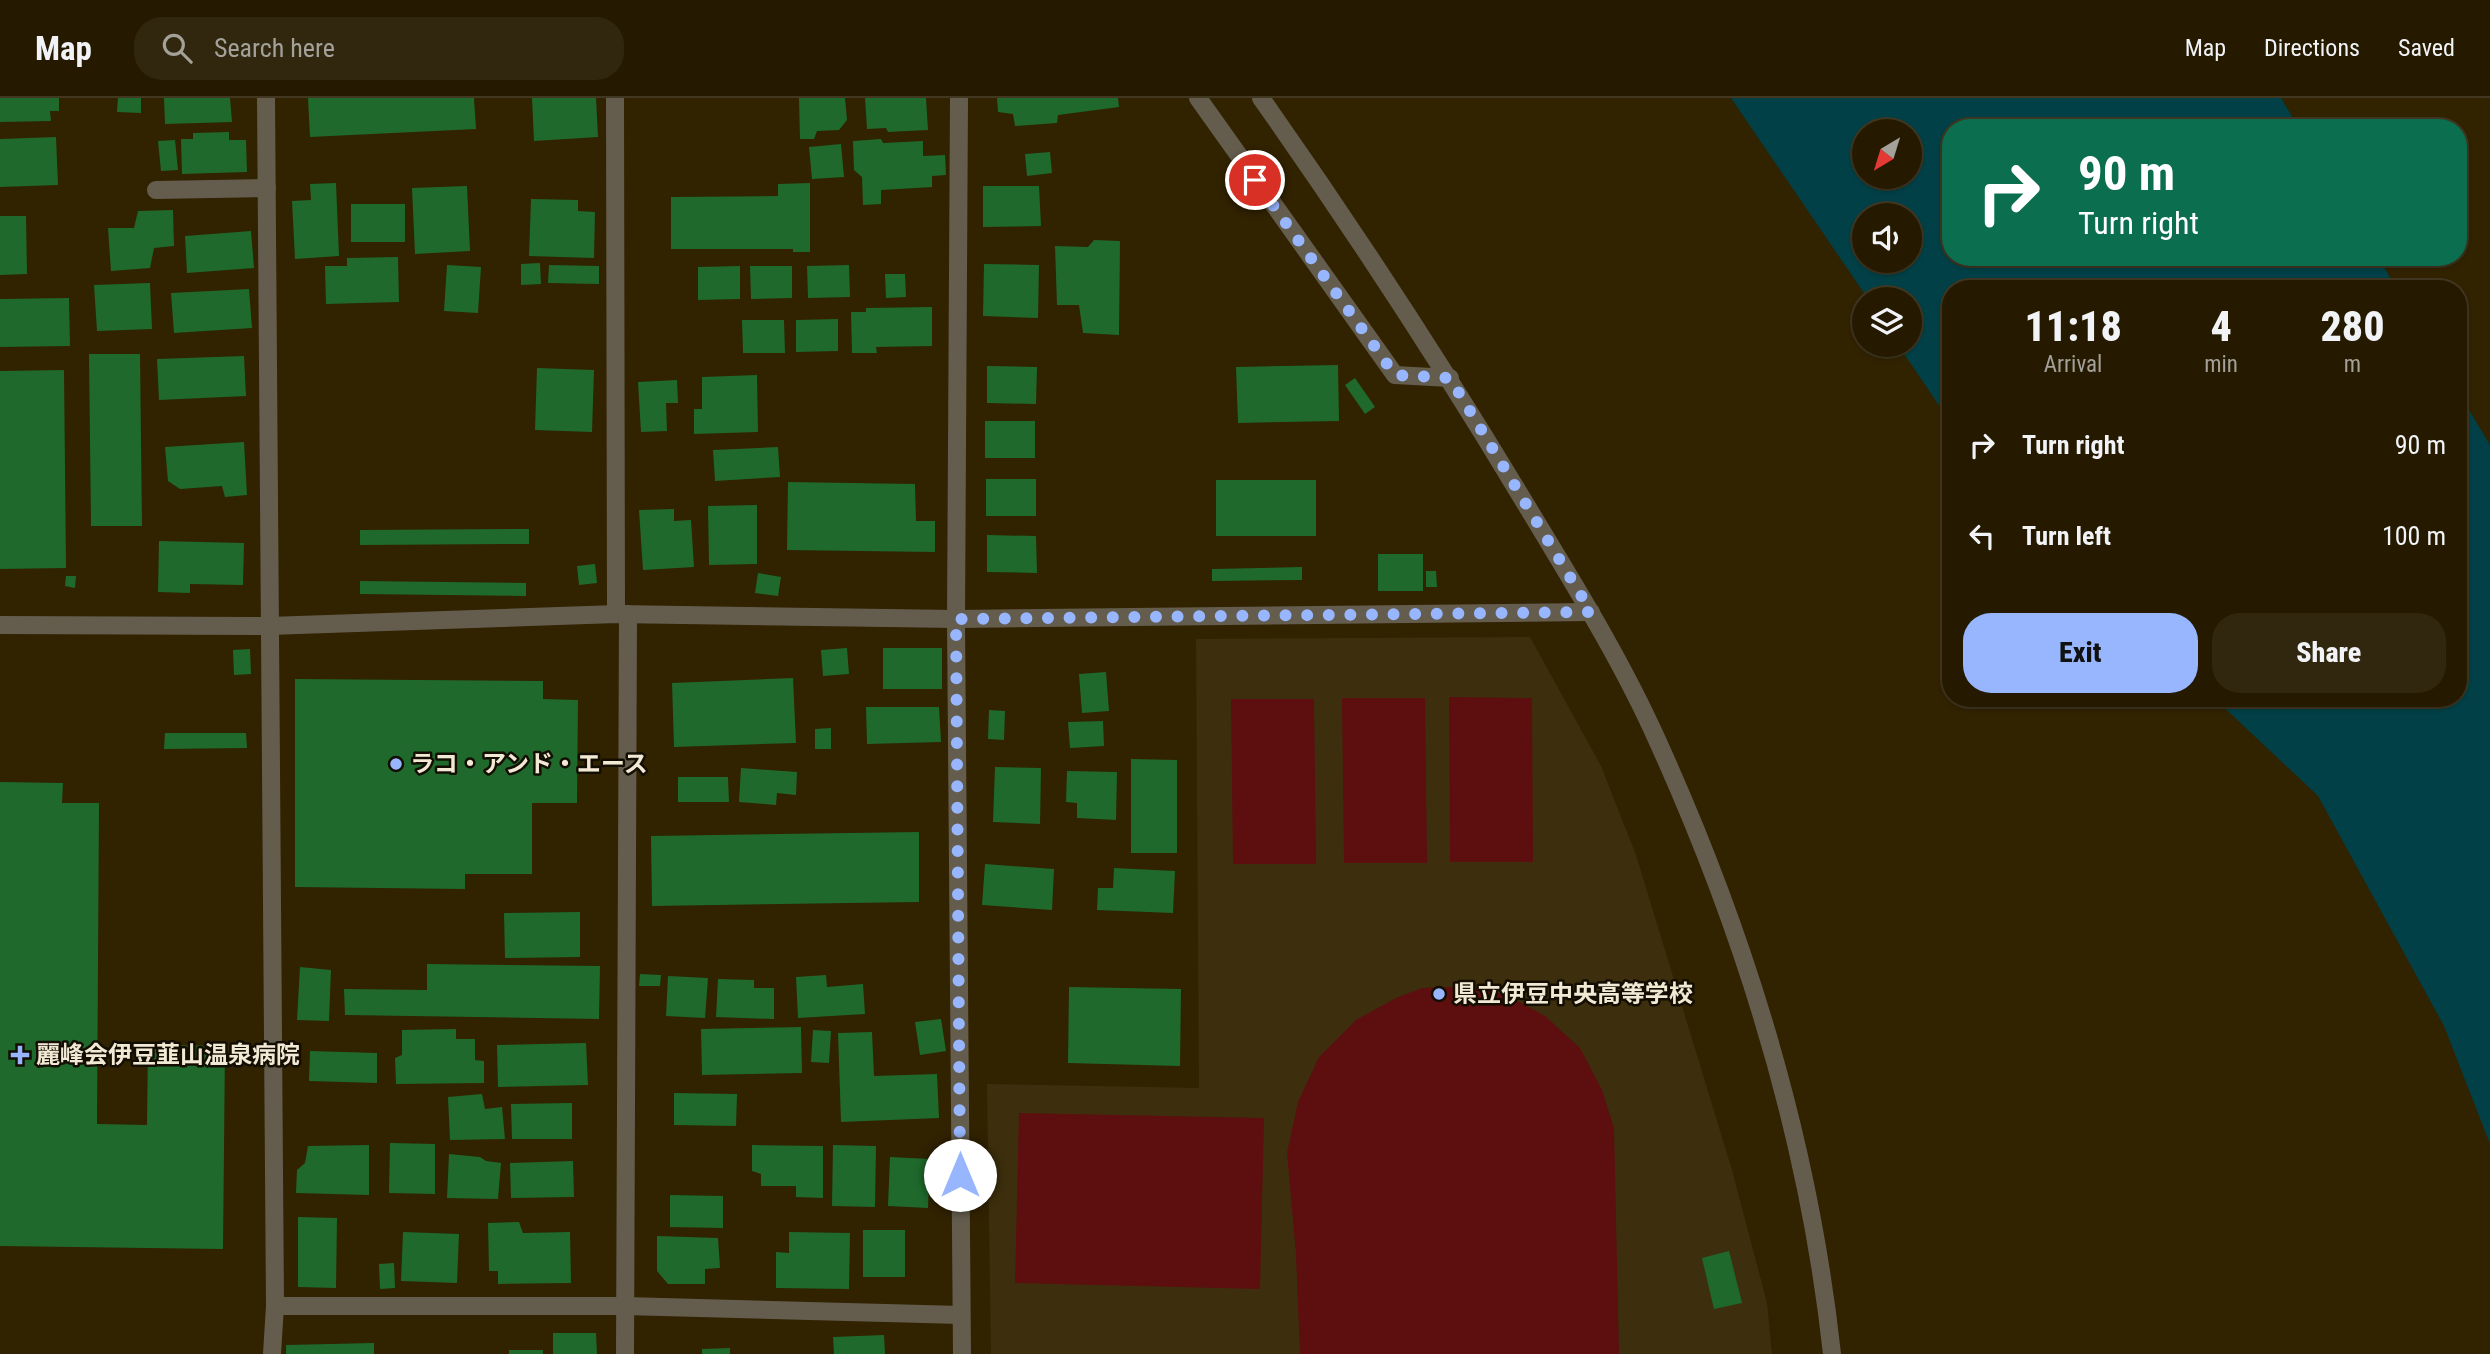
<!DOCTYPE html>
<html lang="en">
<head>
<meta charset="utf-8">
<style>
  :root { --surface:#251a00; --page:#31270f; --text:#f1f3f6; --muted:#a3a199; --line:#423822; --accent:#97b6fd }
  body { margin:0; font-family:"Roboto Condensed","Noto Sans JP",sans-serif; background:var(--page); color:var(--text); height:100vh; display:flex; flex-direction:column; font-size:26px; white-space:nowrap }
  * { box-sizing:border-box; margin:0 }
  p { font-size:23px; color:var(--muted) }
  .icon { flex:none; width:38px; height:38px; fill:none; stroke:currentColor; stroke-width:2; stroke-linecap:round; stroke-linejoin:round }
  .map { position:relative; flex:1; overflow:hidden }
  .drawer { position:absolute; left:1942px; top:182px; width:525px; height:427px; display:flex; flex-direction:column; background:var(--surface); border-radius:28px; box-shadow:0 2px 5px #0004,0 0 0 2px var(--line) }
  .drawer>* { flex:none }
  .hud { position:absolute; left:1942px; top:21px; width:525px; height:147px; border-radius:28px; box-shadow:0 2px 5px #0004,0 0 0 2px var(--line); background:#0b6e4f; color:#fff; overflow:hidden }
  .needle { width:46px; rotate:218deg }
  .buttons { position:absolute; left:1852px; top:21px; display:grid; gap:14px }
  .buttons a { display:grid; place-items:center; width:70px; height:70px; border-radius:50%; background:var(--surface); box-shadow:0 2px 5px #0004,0 0 0 2px var(--line); font-size:35px }
  .pin { position:absolute; display:grid; place-items:center; width:60px; height:60px; color:#fff; margin:-30px; border:4px solid #fff; border-radius:50%; box-shadow:0 2px 7px #0007 }
  .me { position:absolute; width:77px; margin:-38px; rotate:0deg; stroke-linejoin:round; filter:drop-shadow(0 0 5px #0008) }
  .turn { display:flex; align-items:center; gap:24px; height:147px; padding:0 21px; font-size:32px }
  .turn .icon { width:91px; height:91px; stroke-width:2.5 }
  .turn b { display:block; font-size:49px; line-height:60px }
  .eta { display:flex; justify-content:space-evenly; align-items:center; height:119px; text-align:center }
  .eta b { font-size:42px; font-weight:800; line-height:49px }
  .button { display:flex; gap:14px; margin-top:auto; padding:14px 21px }
  .button a { flex:1; height:80px; border-radius:28px; background:var(--accent); color:#111; font-size:28px; font-weight:800; line-height:80px; text-align:center }
  .button a+a { background:var(--page); color:var(--text) }
  ul { padding:0; list-style:none }
  li { display:flex; align-items:center; gap:21px; height:91px; padding:0 21px }
  li div { flex:1 }
  li b { display:block; font-size:26px }
  li em { font-style:normal }
  header { display:flex; align-items:center; gap:42px; box-sizing:border-box; height:98px; padding:0 35px; background:var(--surface); border-bottom:2px solid var(--line) }
  header strong { font-size:33px }
  nav { display:flex; gap:38px; margin-inline-start:auto; font-size:24px }
  .search { width:490px; height:63px; background:var(--page); display:flex; align-items:center; gap:18px; box-sizing:border-box; padding:0 24px; border-radius:28px; color:var(--muted); font-size:26px }
  .map>svg:first-child { display:block }
</style>
</head>
<body>
<header>
<strong>Map</strong>
<div class="search"><svg class="icon" aria-label="search" viewBox="0 0 24 24"><circle cx="10" cy="10" r="6"/><path d="M15 15l6 6"/></svg>Search here</div>
<nav><a>Map</a><a>Directions</a><a>Saved</a></nav>
</header>
<div class="map">
<svg width="2490" height="1256" viewBox="0 0 2490 1256">
  <rect width="100%" height="100%" fill="#312200"/>
  <!-- built -->
  <polygon fill="#3d2f0d" points="1530,539 1601,668 1636,757 1732,1072 1767,1205 1772,1256 991,1256 987,986 1199,990 1196,541"/>
  <!-- green -->
  <g fill="#5d0e0e">
    <polygon points="1449,599 1532,600 1533,764 1450,764"/>
    <polygon points="1342,600 1425,600 1427,765 1344,765"/>
    <polygon points="1231,601 1314,601 1316,766 1233,766"/>
    <polygon points="1450,889 1491,892 1516,902 1545,918 1580,950 1602,992 1614,1030 1619,1256 1300,1256 1296,1156 1287,1055 1298,1004 1319,959 1356,922 1396,900 1422,890"/>
    <polygon points="1019,1015 1264,1020 1260,1191 1015,1185"/>
  </g>
  <!-- water -->
  <g fill="#004046" fill-rule="evenodd">
    <path d="M1731,0H2281L2299,30H1951V159H2378L2397,191H1951V325L1898,247H1909V201H1868ZM1864,33H1909V79H1864ZM1864,117H1909V163H1864Z"/>
    <polygon points="2459,295 2490,347 2490,1046 2444,928 2318,698 2214,600 2459,600"/>
  </g>
  <!-- building -->
  <g fill="#1f692c">
    <polygon points="0,0 59,0 59,13 50,13 51,23 0,24"/>
    <polygon points="118,0 141,0 141,15 117,14"/>
    <polygon points="164,0 230,0 232,24 165,26"/>
    <polygon points="308,0 474,0 476,31 310,39"/>
    <polygon points="532,0 596,0 598,39 534,43"/>
    <polygon points="799,0 845,0 847,22 839,32 817,33 814,41 800,41"/>
    <polygon points="865,0 926,0 928,32 888,34 886,30 867,31"/>
    <polygon points="997,0 1118,0 1119,9 1058,17 1057,25 1015,28 1013,16 998,14"/>
    <polygon points="229,34 229,42 246,42 247,74 182,76 181,41 193,41 193,35"/>
    <polygon points="56,39 58,87 0,89 0,41"/>
    <polygon points="881,41 883,45 923,43 923,58 945,57 946,77 932,78 932,89 881,92 881,106 863,107 862,79 854,72 853,43"/>
    <polygon points="175,42 178,72 161,73 158,43"/>
    <polygon points="841,46 844,79 812,81 809,49"/>
    <polygon points="1050,54 1052,75 1027,78 1025,56"/>
    <polygon points="336,85 339,158 295,161 292,103 311,102 310,86"/>
    <polygon points="810,85 810,154 793,154 793,151 671,151 671,99 778,98 778,86"/>
    <polygon points="467,88 470,153 415,156 412,90"/>
    <polygon points="983,88 1039,88 1041,128 983,129"/>
    <polygon points="531,101 578,102 578,113 595,114 594,160 529,158"/>
    <rect x="351" y="106" width="54" height="38"/>
    <polygon points="173,112 174,148 154,150 150,170 111,173 108,130 134,130 138,113"/>
    <polygon points="0,118 26,118 27,176 0,177"/>
    <polygon points="251,133 254,170 187,175 185,138"/>
    <polygon points="1094,142 1120,143 1119,237 1083,235 1079,207 1057,207 1055,148 1088,149"/>
    <polygon points="398,159 399,204 326,206 325,168 347,168 347,160"/>
    <polygon points="540,165 541,186 521,187 521,166"/>
    <polygon points="984,166 1039,167 1038,220 983,218"/>
    <polygon points="447,167 481,169 478,215 444,213"/>
    <polygon points="549,167 599,168 599,186 548,185"/>
    <polygon points="849,167 850,199 808,200 807,168"/>
    <polygon points="740,168 740,201 698,202 698,169"/>
    <polygon points="750,168 792,168 792,200 751,201"/>
    <polygon points="885,176 905,176 906,199 886,200"/>
    <polygon points="150,185 152,231 97,233 94,187"/>
    <polygon points="249,191 252,230 174,235 171,195"/>
    <polygon points="69,200 70,248 0,249 0,201"/>
    <polygon points="932,209 932,248 876,249 877,255 852,255 851,214 866,214 866,210"/>
    <polygon points="838,221 838,253 796,254 796,222"/>
    <polygon points="742,222 784,222 785,255 743,255"/>
    <polygon points="89,256 140,256 142,428 91,428"/>
    <polygon points="244,258 246,298 159,302 157,261"/>
    <polygon points="1338,267 1339,323 1238,325 1236,269"/>
    <polygon points="987,268 1037,269 1036,306 987,305"/>
    <polygon points="537,270 594,272 592,334 535,332"/>
    <polygon points="64,272 66,470 0,471 0,273"/>
    <polygon points="757,277 758,334 694,336 694,311 702,311 702,279"/>
    <polygon points="1355,280 1375,309 1365,316 1345,287"/>
    <polygon points="677,282 678,305 666,305 667,333 641,334 638,284"/>
    <rect x="985" y="323" width="50" height="37"/>
    <polygon points="244,344 247,397 225,399 222,388 180,391 168,383 165,349"/>
    <polygon points="778,349 780,379 715,383 713,352"/>
    <rect x="986" y="381" width="50" height="37"/>
    <rect x="1216" y="382" width="100" height="56"/>
    <polygon points="788,384 915,386 916,423 935,423 935,454 787,452"/>
    <polygon points="757,407 757,466 709,467 708,408"/>
    <polygon points="674,411 674,423 691,422 694,469 643,472 639,412"/>
    <polygon points="529,431 529,446 360,447 360,432"/>
    <polygon points="987,437 1036,438 1037,475 987,474"/>
    <polygon points="159,443 244,445 243,487 190,486 190,495 158,494"/>
    <rect x="1378" y="456" width="45" height="37"/>
    <polygon points="595,466 597,485 579,487 577,468"/>
    <polygon points="1302,469 1302,482 1212,483 1212,471"/>
    <polygon points="1426,473 1436,473 1437,489 1426,489"/>
    <polygon points="758,475 781,479 778,498 755,495"/>
    <polygon points="66,478 76,478 75,490 65,488"/>
    <polygon points="360,483 526,485 526,498 360,496"/>
    <polygon points="847,550 849,576 823,578 821,552"/>
    <rect x="883" y="550" width="59" height="41"/>
    <polygon points="250,551 251,576 234,577 233,552"/>
    <polygon points="1106,574 1109,613 1082,615 1079,576"/>
    <polygon points="793,580 796,645 674,649 672,585"/>
    <polygon points="295,581 543,583 543,601 578,602 577,705 532,705 532,776 465,776 465,791 295,789"/>
    <polygon points="866,609 939,609 941,644 867,646"/>
    <polygon points="989,612 1005,613 1004,642 988,641"/>
    <polygon points="1103,623 1104,648 1070,650 1068,624"/>
    <polygon points="831,630 831,651 815,651 815,631"/>
    <polygon points="165,635 246,635 247,650 164,651"/>
    <polygon points="1131,661 1177,662 1177,755 1131,755"/>
    <polygon points="995,669 1041,670 1040,726 993,724"/>
    <polygon points="741,670 797,674 796,697 777,695 776,707 739,704"/>
    <polygon points="1067,673 1117,674 1116,722 1077,720 1077,705 1066,704"/>
    <polygon points="678,679 728,679 729,704 678,704"/>
    <polygon points="0,684 63,685 62,705 99,705 97,1026 147,1027 148,947 225,948 223,1151 0,1148"/>
    <polygon points="919,734 919,804 652,808 651,738"/>
    <polygon points="985,766 1054,771 1052,812 982,807"/>
    <polygon points="1114,770 1175,773 1173,815 1097,812 1098,790 1113,790"/>
    <polygon points="580,814 580,859 505,860 504,815"/>
    <polygon points="427,866 600,868 599,921 345,917 344,891 427,892"/>
    <polygon points="300,869 331,872 329,923 297,922"/>
    <polygon points="640,876 661,877 660,888 639,888"/>
    <polygon points="826,877 827,889 863,886 865,916 798,920 796,879"/>
    <polygon points="668,878 708,880 705,920 666,918"/>
    <polygon points="718,881 754,882 754,890 774,890 774,921 716,919"/>
    <polygon points="1069,889 1181,891 1180,968 1068,965"/>
    <polygon points="941,921 946,953 920,957 915,924"/>
    <polygon points="801,929 802,975 702,977 701,931"/>
    <polygon points="456,931 456,941 475,941 475,962 484,963 484,985 396,986 395,960 402,957 402,932"/>
    <polygon points="813,932 831,933 829,965 811,964"/>
    <polygon points="872,934 874,978 937,976 939,1020 841,1024 838,935"/>
    <polygon points="586,945 588,987 498,989 497,947"/>
    <polygon points="310,953 377,955 377,985 309,983"/>
    <polygon points="674,995 737,996 736,1028 674,1027"/>
    <polygon points="482,996 485,1011 502,1009 505,1041 450,1042 448,999"/>
    <polygon points="572,1005 572,1041 512,1041 511,1006"/>
    <polygon points="390,1045 435,1046 435,1096 389,1095"/>
    <polygon points="369,1047 369,1097 296,1095 297,1072 305,1065 308,1048"/>
    <polygon points="752,1047 823,1048 823,1100 796,1099 796,1088 761,1088 761,1076 752,1073"/>
    <polygon points="833,1047 876,1048 875,1109 832,1108"/>
    <polygon points="449,1056 480,1059 486,1063 501,1065 498,1101 447,1100"/>
    <polygon points="890,1059 930,1061 928,1110 888,1108"/>
    <polygon points="573,1063 574,1099 511,1100 510,1065"/>
    <polygon points="670,1097 723,1098 723,1130 670,1129"/>
    <polygon points="298,1119 337,1120 336,1190 298,1189"/>
    <polygon points="519,1124 523,1135 570,1134 571,1185 498,1186 498,1173 489,1173 488,1125"/>
    <rect x="863" y="1132" width="42" height="47"/>
    <polygon points="403,1134 459,1136 457,1185 401,1183"/>
    <polygon points="789,1134 850,1135 849,1191 776,1190 776,1154 789,1155"/>
    <polygon points="657,1138 718,1140 720,1170 705,1171 705,1186 668,1186 657,1173"/>
    <polygon points="1729,1153 1742,1205 1714,1211 1702,1160"/>
    <polygon points="394,1165 395,1190 380,1191 379,1166"/>
    <polygon points="553,1235 596,1235 597,1256 553,1256"/>
    <polygon points="884,1237 885,1256 834,1256 833,1239"/>
    <polygon points="374,1245 374,1256 286,1256 286,1247"/>
    <polygon points="730,1250 730,1256 702,1256 702,1251"/>
    <rect x="509" y="1252" width="34" height="4"/>
  </g>
  <g fill="none" stroke-linecap="round" stroke-linejoin="round">
    <!-- service -->
    <polyline stroke="#645d4e" stroke-width="18" points="156,92 267,90"/>
    <!-- minor -->
    <g stroke="#645d4e" stroke-width="18">
      <polyline points="266,0 275,1208 272,1256"/>
      <polyline points="615,0 616,516"/>
      <polyline points="959,0 956,521 962,1256"/>
      <polyline points="1198,0 1395,277 1450,280"/>
      <path d="M1261,0C1354,132 1442,267 1525,405C1572,483 1621,561 1658,644C1746,838 1809,1044 1832,1256"/>
      <polyline points="0,527 269,528 616,516 956,521 1591,514"/>
      <polyline points="275,1208 625,1208 961,1217"/>
      <polyline points="625,1256 628,516"/>
    </g>
  </g>
  <g fill="none" stroke-linecap="round" stroke-linejoin="round">
    <!-- route -->
    <polyline stroke="#97b6fd" stroke-width="12" stroke-dasharray="0 21.6" points="960,1077 956,521 1591,514 1450,280 1395,277 1255,82"/>
  </g>
  <!-- markers -->
  <g fill="#97b6fd" stroke="#130d02" stroke-width="2.5">
    <circle cx="396" cy="666" r="7"/>
    <circle cx="1439" cy="896" r="7"/>
    <path d="M16.5 946.5h7v7h7v7h-7v7h-7v-7h-7v-7h7z"/>
  </g>
  <g text-anchor="middle" dominant-baseline="central" stroke-width="5" stroke-linejoin="round" paint-order="stroke">
    <!-- poi labels -->
    <g font-size="24" font-weight="bold" fill="#f2e9d5" stroke="#130d02" text-anchor="start">
      <text x="410" y="666">ラコ・アンド・エース</text>
      <text x="1453" y="896">県立伊豆中央高等学校</text>
      <text x="36" y="957">麗峰会伊豆韮山温泉病院</text>
    </g>
  </g>
</svg>
<div class="buttons">
<a><svg class="needle" viewBox="-14 -14 28 28"><path d="M0-13l5 13h-10z" fill="#e53935"/><path d="M0 13l5-13h-10z" fill="#a3a199"/></svg></a>
<a><svg class="icon" aria-label="sound" viewBox="0 0 24 24"><path d="M4 9h4l5-4v14l-5-4H4zM17 9q2 3 0 6"/></svg></a>
<a><svg class="icon" aria-label="layers" viewBox="0 0 24 24"><path d="M12 4l9 5-9 5-9-5zM3 14l9 5 9-5"/></svg></a>
</div>
<div class="pin" style="left:1255px;top:82px;background:#d93025"><svg class="icon" aria-label="arrive" viewBox="0 0 24 24"><path d="M6 21V4h12l-3 4 3 4H6"/></svg></div>
<svg class="me" style="left:960px;top:1077px" viewBox="-20 -20 40 40"><circle r="19" fill="#fff"/><path d="M0-13L10 11 0 6-10 11z" fill="#97b6fd"/></svg>
<div class="hud">
<div class="turn"><svg class="icon" aria-label="right" viewBox="0 0 24 24"><path d="M7 20v-9h11M14 6l5 5-5 5"/></svg><div><b>90 m</b>Turn right</div></div>
</div>
<section class="drawer">
<div class="eta">
<div><b>11:18</b><p>Arrival</p></div>
<div><b>4</b><p>min</p></div>
<div><b>280</b><p>m</p></div>
</div>
<ul>
<li><svg class="icon" aria-label="right" viewBox="0 0 24 24"><path d="M7 20v-9h11M14 6l5 5-5 5"/></svg><div><b>Turn right</b></div><em>90 m</em></li>
<li><svg class="icon" aria-label="left" viewBox="0 0 24 24"><path d="M17 20v-9H6M10 6l-5 5 5 5"/></svg><div><b>Turn left</b></div><em>100 m</em></li>
</ul>
<div class="button"><a>Exit</a><a>Share</a></div>
</section>
</div>
</body>
</html>
